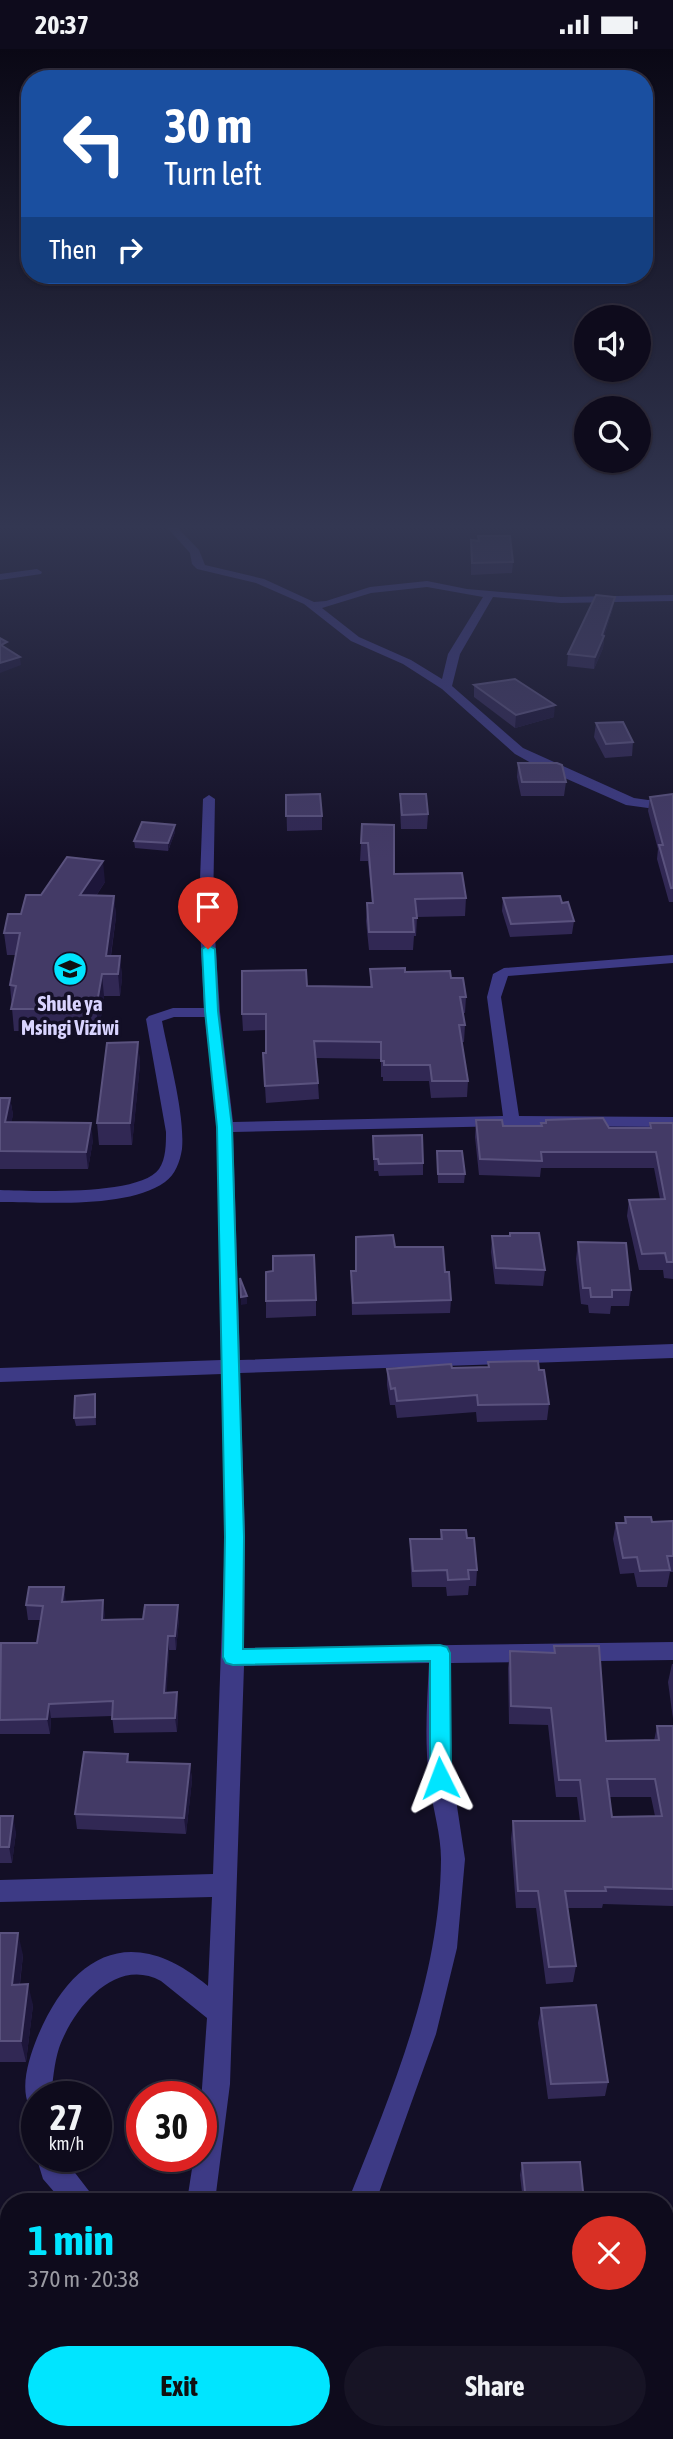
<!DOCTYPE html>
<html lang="en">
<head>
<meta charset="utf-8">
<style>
  :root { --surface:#0e0b1c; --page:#171425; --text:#f1f3f6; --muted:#9b9ba3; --line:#2e2b3b; --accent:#00e5ff }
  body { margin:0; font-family:"Asap Condensed",sans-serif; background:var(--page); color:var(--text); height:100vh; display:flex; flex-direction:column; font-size:26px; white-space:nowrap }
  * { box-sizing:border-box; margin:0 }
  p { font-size:23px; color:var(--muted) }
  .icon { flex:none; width:38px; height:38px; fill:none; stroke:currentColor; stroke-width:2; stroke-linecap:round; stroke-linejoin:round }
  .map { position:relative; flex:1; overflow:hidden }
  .details { position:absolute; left:0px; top:2144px; width:674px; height:247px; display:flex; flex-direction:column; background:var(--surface); border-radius:28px 28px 0 0; box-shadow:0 2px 5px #0004,0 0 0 2px var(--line) }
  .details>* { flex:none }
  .hud { position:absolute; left:21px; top:21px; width:632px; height:214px; border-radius:28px; box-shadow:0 2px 5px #0004,0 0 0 2px var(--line); background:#1a4fa0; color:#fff; overflow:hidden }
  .buttons { position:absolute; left:574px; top:256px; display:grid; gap:14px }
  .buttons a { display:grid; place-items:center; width:77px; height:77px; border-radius:50%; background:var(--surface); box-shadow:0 2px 5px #0004,0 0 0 2px var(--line); font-size:35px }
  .speed { position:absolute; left:21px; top:2032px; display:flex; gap:14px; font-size:35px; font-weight:700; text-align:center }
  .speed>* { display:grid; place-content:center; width:91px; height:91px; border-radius:50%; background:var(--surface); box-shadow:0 2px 5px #0004,0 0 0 2px var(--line); line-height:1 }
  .speed small { font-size:18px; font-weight:400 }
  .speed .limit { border:10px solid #d22; background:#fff; color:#111 }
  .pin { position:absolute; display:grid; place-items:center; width:60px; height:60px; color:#fff; margin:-72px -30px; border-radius:50% 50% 50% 0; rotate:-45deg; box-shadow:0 0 7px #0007 }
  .pin .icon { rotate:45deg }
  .me { position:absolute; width:77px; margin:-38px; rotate:357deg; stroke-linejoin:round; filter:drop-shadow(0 0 5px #0008) }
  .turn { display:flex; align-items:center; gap:24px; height:147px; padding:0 28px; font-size:32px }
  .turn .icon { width:91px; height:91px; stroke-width:2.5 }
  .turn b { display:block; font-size:49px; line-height:60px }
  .then { display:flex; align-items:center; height:66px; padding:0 28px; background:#0003; gap:14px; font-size:26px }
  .round { display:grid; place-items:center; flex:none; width:74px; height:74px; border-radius:37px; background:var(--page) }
  .overview { display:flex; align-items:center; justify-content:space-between; height:119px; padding:0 28px }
  h1 { font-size:42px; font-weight:700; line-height:52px; color:var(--accent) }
  .action { display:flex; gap:14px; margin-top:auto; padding:14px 28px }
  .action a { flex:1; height:80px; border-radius:42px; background:var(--accent); color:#111; font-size:28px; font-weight:700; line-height:80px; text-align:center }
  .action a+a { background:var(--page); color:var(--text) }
  .status { display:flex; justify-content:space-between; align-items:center; height:49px; padding:0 35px; background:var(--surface); direction:ltr }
  .status svg { height:19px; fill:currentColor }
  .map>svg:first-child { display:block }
</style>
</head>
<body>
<div class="status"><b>20:37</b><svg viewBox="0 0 49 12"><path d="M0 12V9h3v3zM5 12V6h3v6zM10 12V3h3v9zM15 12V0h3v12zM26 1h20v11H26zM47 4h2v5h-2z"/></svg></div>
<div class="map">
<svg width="673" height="2390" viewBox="0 0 673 2390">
  <rect width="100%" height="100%" fill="#130f26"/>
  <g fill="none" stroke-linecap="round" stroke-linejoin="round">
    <!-- minor -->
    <g fill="#3d3a85" fill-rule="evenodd">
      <path d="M165,476H175L199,501L205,516L264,530L314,553L326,552L370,538L427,532L467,540L561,548L673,546V552L561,554L493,548L460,605L452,637L523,699L634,749L648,751L673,748V756L648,759L626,756L533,715L515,705L442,640L403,615L351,592L304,555L256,534L197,520L192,515L190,504ZM427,538L483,548L448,605L442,630L411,611L359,588L322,559L371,544Z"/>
      <polygon points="37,520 42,523 41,525 0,531 0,525"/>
      <path d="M209,746L215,750L213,858L220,963L233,1073L503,1067L487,948L493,925L504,919L673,906V914L508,927L501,948L519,1067L673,1068V1078L512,1077L233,1083L240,1311L673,1295V1309L240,1324L245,1488L244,1599L673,1593V1611L451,1614L450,1711L465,1810L457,1899L436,1985L376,2152H348C392,2042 440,1930 441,1810C441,1785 433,1761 430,1737C424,1696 427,1655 429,1614L244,1617L230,2035L215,2152H187L194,2107H201V2053L207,1969L161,1932C115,1907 73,1960 59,1999C54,2015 53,2031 51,2048H37V2061L29,2057C20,2037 29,2009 37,1989C72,1904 132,1873 208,1937L212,1848L0,1853V1831L213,1825L225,1488L222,1325L0,1333V1319L221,1311L217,1078L205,968H174L162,972C169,1009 185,1065 182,1100C180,1113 175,1126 165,1133C127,1160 45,1153 0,1153V1141C32,1142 140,1147 159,1120C166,1110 166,1095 166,1083L146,970L149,967L173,959H204L199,858L203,750Z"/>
      <polygon points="37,2104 37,2107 62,2107 89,2142 93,2152 62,2152 43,2130 36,2107"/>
      <polygon points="161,2382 191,2382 190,2390 160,2390"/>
      <polygon points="259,2382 289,2382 286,2390 256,2390"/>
    </g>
  </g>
  <!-- wall -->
  <g fill="#312854" fill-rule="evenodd">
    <polygon points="478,487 513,513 512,524 471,526 471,491 478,492"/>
    <polygon points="613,559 604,587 603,599 594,620 567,617 568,605"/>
    <polygon points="474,636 554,668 515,679 474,648"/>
    <polygon points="596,674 633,693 632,707 605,709 594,688"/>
    <polygon points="518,714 566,733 564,747 521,747 517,728"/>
    <polygon points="400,745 428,765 427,780 401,780 400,760"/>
    <polygon points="673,745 673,853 669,853 657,810 658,800 648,762 650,748"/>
    <polygon points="286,746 322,767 322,781 287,782"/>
    <polygon points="175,776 175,783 168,802 135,799 134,792"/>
    <polygon points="394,776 394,825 466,849 465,867 417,868 416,887 414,887 413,901 369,901 366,872 367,854 372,854 368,812 360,812 361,794"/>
    <polygon points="105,833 96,847 114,847 116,868 111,907 120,907 122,929 120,947 104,947 99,982 14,982 10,936 16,906 7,906 4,884 41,846"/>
    <polygon points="503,849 562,854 574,872 572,885 510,888 502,862"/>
    <polygon points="370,920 405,923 451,929 466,948 465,964 463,964 465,976 464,993 462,993 468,1032 467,1048 431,1049 429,1032 383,1032 383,1028 381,1028 381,1010 316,1009 318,1034 319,1050 266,1054 263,1004 266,1004 266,981 243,982 242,965 307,937 370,938"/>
    <polygon points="138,993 140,1015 132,1096 99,1096 97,1074"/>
    <polygon points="0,1049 10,1049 13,1066 11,1073 93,1091 88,1120 0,1120"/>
    <polygon points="476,1071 503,1077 541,1077 541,1074 609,1079 649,1079 650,1074 673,1074 673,1230 664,1229 663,1221 639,1221 627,1167 629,1151 660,1150 654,1119 541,1119 540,1128 479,1126 475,1088"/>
    <polygon points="373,1087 423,1114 423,1126 379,1127 378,1122 374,1122"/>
    <polygon points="437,1102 465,1125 464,1134 438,1134"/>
    <polygon points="492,1187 545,1221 543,1237 495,1235 491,1203"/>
    <polygon points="578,1193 631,1241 629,1257 611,1257 610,1265 589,1264 588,1256 581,1255 576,1210"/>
    <polygon points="395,1198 445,1223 451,1251 450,1264 352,1266 351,1222 356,1222"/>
    <polygon points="266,1223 316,1251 316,1267 266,1269"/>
    <polygon points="488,1313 539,1321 549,1355 547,1371 477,1373 476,1363 397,1369 395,1356 390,1356 387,1336 387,1320 488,1318"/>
    <polygon points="95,1345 96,1376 76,1377 74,1369"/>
    <polygon points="625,1468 652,1473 673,1472 673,1523 670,1523 667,1538 637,1538 634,1524 620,1525 613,1490 616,1474 624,1474"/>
    <polygon points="441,1481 467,1489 477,1521 476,1537 469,1537 468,1546 447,1547 446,1538 412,1538 410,1507 410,1490 440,1490"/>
    <polygon points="103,1551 104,1571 179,1570 176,1601 169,1601 166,1644 177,1643 178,1658 177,1683 114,1684 112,1667 51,1669 50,1685 0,1685 0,1597 37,1594 40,1571 28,1571 26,1556 66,1553"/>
    <path d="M554,1597L606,1692H654L657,1677H673V1857L603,1855L602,1859H567L576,1917L573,1933L546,1935L536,1859H516L511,1790L513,1772H580L577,1748H556L548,1676L509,1675L508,1619L510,1602L554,1604ZM610,1748H651L655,1767L612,1768Z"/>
    <polygon points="672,1615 673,1615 673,1670 668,1633"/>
    <polygon points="128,1705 129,1713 190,1715 192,1731 186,1785 77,1780 75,1765"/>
    <polygon points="0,1767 16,1783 12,1814 0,1814"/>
    <polygon points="0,1884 23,1906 20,1935 33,1956 26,2013 0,2013"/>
    <polygon points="541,1959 608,2033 605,2047 548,2050 538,1974"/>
    <polygon points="522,2114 584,2152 523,2152 520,2126"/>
    <polygon points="9,2239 9,2333 0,2333 0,2267"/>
  </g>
  <!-- shaded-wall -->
  <g fill="#1d163a">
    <polygon points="615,548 613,559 604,588 604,587 603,599 594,620 595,608"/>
    <polygon points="20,608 21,616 0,624 0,614"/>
    <polygon points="555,656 554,668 515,679 516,666"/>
    <polygon points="175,776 175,783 168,802 168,794"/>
    <polygon points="103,812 105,833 82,868 80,846"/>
    <polygon points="114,847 116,868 108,925 106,907"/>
    <polygon points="120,907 122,929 120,947 118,925"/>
    <polygon points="102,925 104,947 99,982 96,960"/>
    <polygon points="138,993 140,1015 132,1096 130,1074"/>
    <polygon points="10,1049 13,1066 8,1091 5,1073"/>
    <polygon points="91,1074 93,1091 88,1120 86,1103"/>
    <polygon points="247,1247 247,1255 241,1256 241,1248"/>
    <polygon points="64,1538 66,1553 62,1553"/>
    <polygon points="103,1551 105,1566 104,1586 102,1571"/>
    <polygon points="178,1556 179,1570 176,1601 175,1587"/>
    <polygon points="168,1587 169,1601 166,1658 164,1644"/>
    <polygon points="177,1643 178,1658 177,1683 175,1669"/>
    <polygon points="49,1655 51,1669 50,1685 47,1670"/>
    <polygon points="190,1715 192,1731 186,1785 184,1769"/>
    <polygon points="13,1767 16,1783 12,1814 9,1798"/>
    <polygon points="18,1884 23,1906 17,1957 12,1936"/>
    <polygon points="28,1935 33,1956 26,2013 21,1992"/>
  </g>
  <!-- building -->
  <g fill="#433a66" stroke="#5a527e" stroke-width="2" fill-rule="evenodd">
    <polygon points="478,487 510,487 513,513 472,514 471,491 479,492"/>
    <polygon points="596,546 615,548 602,586 604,587 595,608 568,605"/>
    <polygon points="0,589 7,593 1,596 20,608 0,614"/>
    <polygon points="515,630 555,656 516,666 474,636"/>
    <polygon points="623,673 633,693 606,695 596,674"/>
    <polygon points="518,714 557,714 562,716 566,733 522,733"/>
    <polygon points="320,745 322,767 286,767 286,746"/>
    <polygon points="400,745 426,745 428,765 402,766"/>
    <polygon points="673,745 673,839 671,839 659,796 663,796 650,748"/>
    <polygon points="142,773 175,776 168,794 134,792"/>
    <polygon points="362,775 394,776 394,825 462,824 466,849 415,850 417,869 413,869 414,883 369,883 367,854 373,854 368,794 361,794"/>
    <polygon points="67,808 103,812 80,846 114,847 106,907 120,907 118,925 102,925 96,960 11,960 16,937 10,936 20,884 4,884 8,865 21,865 26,846 41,846"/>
    <polygon points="560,847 562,854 568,853 574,872 511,875 503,849"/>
    <polygon points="405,919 405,923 450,922 451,929 463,929 466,948 460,948 465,976 459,976 468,1032 432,1032 430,1016 384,1016 384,1012 381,1012 381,993 314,992 318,1034 265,1037 263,1004 266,1004 266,965 242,965 242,922 306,921 307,937 372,938 370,920"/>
    <polygon points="138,993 130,1074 97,1074 107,994"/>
    <polygon points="0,1049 10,1049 5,1073 91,1074 86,1103 0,1102"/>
    <polygon points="603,1069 609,1079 651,1079 650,1074 673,1074 673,1213 667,1213 665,1204 642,1205 629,1151 665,1150 656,1103 541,1103 542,1112 480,1110 476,1071 502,1071 503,1077 542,1077 541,1074 546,1074 546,1071"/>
    <polygon points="422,1086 423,1114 379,1115 378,1110 374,1110 373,1087"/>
    <polygon points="437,1102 462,1102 465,1125 438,1125"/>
    <polygon points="510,1184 539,1184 545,1221 496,1219 492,1187 510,1187"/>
    <polygon points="393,1186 395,1198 443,1198 445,1223 449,1223 451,1251 353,1254 351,1222 356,1222 356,1188"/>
    <polygon points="578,1193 626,1194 631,1241 612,1241 612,1248 591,1248 590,1239 583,1239"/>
    <polygon points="314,1206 316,1251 266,1252 266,1223 273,1222 273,1207"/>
    <polygon points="240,1229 247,1247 241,1248"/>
    <polygon points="538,1312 539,1321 544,1321 549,1355 478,1356 477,1346 397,1352 395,1339 391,1340 387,1320 451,1315 452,1319 489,1318 488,1313"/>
    <polygon points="95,1345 95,1368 74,1369 75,1347"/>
    <polygon points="625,1468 651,1468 652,1473 673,1472 673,1507 667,1507 670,1521 640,1522 637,1508 623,1509 616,1474 626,1474"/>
    <polygon points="441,1481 466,1481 467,1489 474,1489 477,1521 468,1521 469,1530 448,1531 447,1521 413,1522 410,1490 442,1490"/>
    <polygon points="29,1538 64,1538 62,1553 103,1551 102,1571 143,1570 145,1556 178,1556 175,1587 168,1587 164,1644 177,1643 175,1669 112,1670 113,1652 49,1655 47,1670 0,1671 1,1594 37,1594 43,1557 26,1556"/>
    <path d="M554,1597H599L606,1692L659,1691L657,1677H673V1840L605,1838L606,1842H565L576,1917L549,1918L538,1842H518L513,1772H585L580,1731H559L551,1659L511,1657L510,1602L555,1604ZM607,1730H655L662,1767L612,1768Z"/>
    <polygon points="84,1703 128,1705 127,1713 190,1715 184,1769 75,1765"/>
    <polygon points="0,1767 13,1767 9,1798 0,1798"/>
    <polygon points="0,1884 18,1884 12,1936 28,1935 21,1992 0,1992"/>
    <polygon points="596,1956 608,2033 551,2035 541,1959"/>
    <polygon points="580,2113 584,2152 526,2152 522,2114"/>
    <polygon points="4,2239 9,2239 9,2321 0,2321 0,2267"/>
  </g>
  <!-- sky -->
  <linearGradient id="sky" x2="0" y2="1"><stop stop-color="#0a0815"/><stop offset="0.59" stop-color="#333752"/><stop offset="1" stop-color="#333752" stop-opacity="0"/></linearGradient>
  <rect width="673" height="810" fill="url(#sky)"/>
  <!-- route -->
  <polygon fill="#00e5ff" stroke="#0095a6" stroke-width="2" points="208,896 215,900 218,962 232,1078 244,1488 243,1600 440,1596 447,1598 450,1604 451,1729 448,1736 440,1738 433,1736 430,1729 430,1612 233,1616 226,1614 223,1608 225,1488 217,1078 205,962 202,900"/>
  <!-- icons -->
  <defs>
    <g id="school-disc" transform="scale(1.75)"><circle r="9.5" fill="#00e5ff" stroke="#130f26"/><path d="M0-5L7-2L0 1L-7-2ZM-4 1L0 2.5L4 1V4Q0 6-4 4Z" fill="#111"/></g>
  </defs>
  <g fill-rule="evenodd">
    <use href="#school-disc" x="70" y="920"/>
  </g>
  <g text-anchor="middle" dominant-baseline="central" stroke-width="7" stroke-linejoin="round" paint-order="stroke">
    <!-- poi labels -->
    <g font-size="21" font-weight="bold" fill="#d9d4ff" stroke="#130f26">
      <text x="70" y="954">Shule ya<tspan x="70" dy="24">Msingi Viziwi</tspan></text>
    </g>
  </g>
</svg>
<div class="buttons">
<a><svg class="icon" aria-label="sound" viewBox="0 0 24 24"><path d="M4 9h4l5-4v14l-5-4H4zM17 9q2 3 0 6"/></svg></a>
<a><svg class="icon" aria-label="search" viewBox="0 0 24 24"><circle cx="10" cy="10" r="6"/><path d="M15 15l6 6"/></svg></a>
</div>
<div class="speed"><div>27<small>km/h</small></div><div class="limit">30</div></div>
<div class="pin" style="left:208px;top:900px;background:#d93025"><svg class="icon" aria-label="arrive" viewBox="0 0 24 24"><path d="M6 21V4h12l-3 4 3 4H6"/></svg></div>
<svg class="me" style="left:440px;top:1729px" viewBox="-20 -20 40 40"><path d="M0-17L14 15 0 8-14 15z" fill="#00e5ff" stroke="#fff" stroke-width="4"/></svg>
<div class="hud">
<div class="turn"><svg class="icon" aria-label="left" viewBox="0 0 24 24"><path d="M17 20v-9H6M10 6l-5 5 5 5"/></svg><div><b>30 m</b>Turn left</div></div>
<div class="then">Then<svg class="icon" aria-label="right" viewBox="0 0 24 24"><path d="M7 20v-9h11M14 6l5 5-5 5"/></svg></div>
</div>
<section class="details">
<div class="overview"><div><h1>1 min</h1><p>370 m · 20:38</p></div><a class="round" style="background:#d93025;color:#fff"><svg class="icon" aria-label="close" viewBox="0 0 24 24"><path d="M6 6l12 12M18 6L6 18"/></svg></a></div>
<div class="action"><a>Exit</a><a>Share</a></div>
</section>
</div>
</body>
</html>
